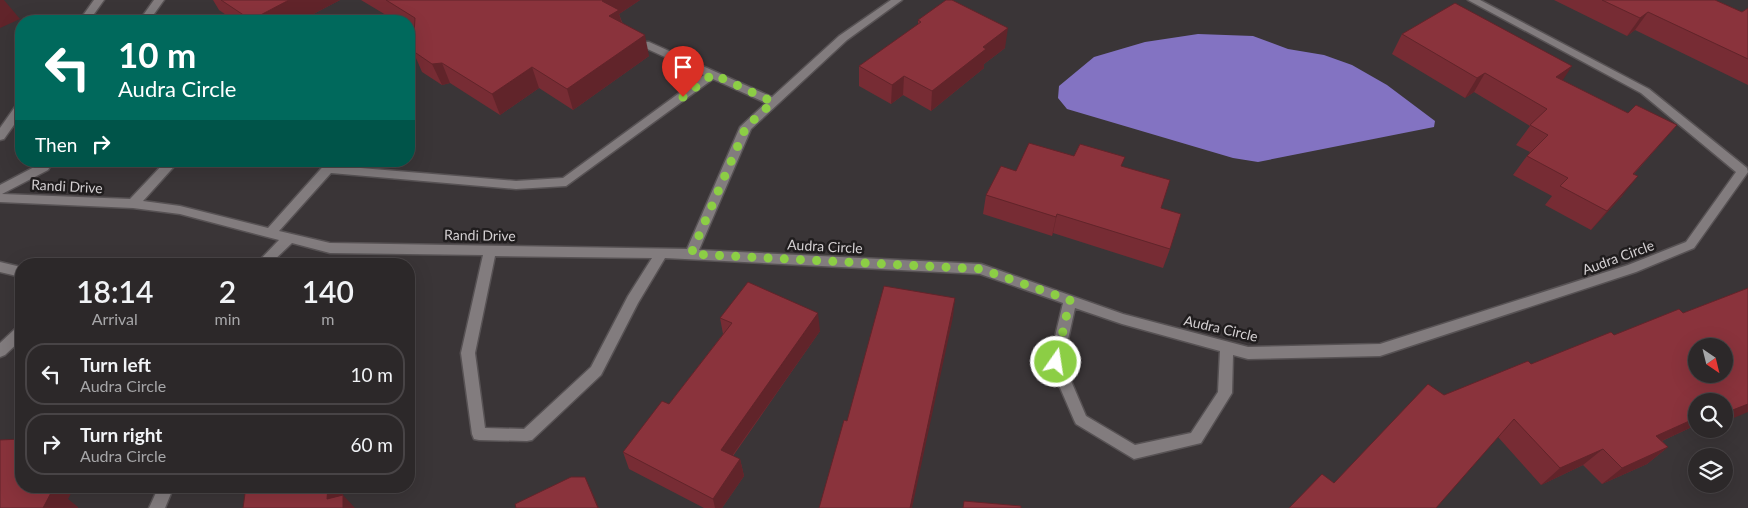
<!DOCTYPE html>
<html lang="en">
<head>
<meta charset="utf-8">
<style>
  :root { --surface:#2c2829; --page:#383435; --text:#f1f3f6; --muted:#a6a6a8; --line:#484446 }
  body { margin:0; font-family:Lato,sans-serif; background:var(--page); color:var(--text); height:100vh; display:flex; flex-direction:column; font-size:19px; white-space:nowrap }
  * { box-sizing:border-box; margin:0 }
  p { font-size:16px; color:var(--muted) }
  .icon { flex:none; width:28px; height:28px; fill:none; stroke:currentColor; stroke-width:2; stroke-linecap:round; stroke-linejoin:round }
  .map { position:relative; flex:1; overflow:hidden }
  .panel { position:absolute; left:15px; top:258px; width:400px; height:235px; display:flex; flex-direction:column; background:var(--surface); border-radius:20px; box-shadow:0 5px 20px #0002,0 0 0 1px var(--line) }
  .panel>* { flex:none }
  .hud { position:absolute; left:15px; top:15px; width:400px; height:152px; border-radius:20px; box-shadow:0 5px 20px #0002,0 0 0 1px var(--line); background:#00695c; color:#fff; overflow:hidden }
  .needle { width:32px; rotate:145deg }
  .buttons { position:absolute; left:1688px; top:338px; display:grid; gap:10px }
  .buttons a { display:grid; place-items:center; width:45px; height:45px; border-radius:50%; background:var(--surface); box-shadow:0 5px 20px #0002,0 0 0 1px var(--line); font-size:25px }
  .pin { position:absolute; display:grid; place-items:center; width:42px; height:42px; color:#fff; margin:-51px -21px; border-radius:50% 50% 50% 0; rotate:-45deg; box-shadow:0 0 5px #0007 }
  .pin .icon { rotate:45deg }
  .me { position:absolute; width:55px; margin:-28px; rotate:13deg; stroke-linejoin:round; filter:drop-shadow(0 0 4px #0008) }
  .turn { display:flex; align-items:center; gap:18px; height:105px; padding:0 20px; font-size:22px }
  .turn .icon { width:65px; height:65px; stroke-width:2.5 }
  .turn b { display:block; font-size:35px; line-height:42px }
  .then { display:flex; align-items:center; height:48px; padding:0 20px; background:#0003; gap:10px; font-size:19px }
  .eta { display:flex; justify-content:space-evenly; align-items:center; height:85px; text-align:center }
  .eta b { font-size:30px; font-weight:600; line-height:35px }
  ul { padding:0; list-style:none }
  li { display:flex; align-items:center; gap:15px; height:62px; margin:0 10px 8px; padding:0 10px; border:2px solid var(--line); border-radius:20px }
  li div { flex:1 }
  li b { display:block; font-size:19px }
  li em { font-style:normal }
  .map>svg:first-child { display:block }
</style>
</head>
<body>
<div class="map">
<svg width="1748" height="508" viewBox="0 0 1748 508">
  <rect width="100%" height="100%" fill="#3a3537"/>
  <!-- water -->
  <polygon fill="#8373c2" points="1198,34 1253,36 1288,49 1324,55 1352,65 1387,85 1435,121 1434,127 1258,162 1233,158 1067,109 1058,98 1059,86 1094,57 1145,42"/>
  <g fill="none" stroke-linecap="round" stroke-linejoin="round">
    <!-- minor casing -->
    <g stroke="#575254" stroke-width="3">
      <g id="minor">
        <polygon points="94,0 104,0 89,21 79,21"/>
        <polygon points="154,0 164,0 149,21 139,21"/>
        <path d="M891,0H902L847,40L751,129L699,250L981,264L1123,314L1248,347L1380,344L1628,265L1686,242L1736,172L1641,93L1468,0H1480L1649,89L1747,168L1748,172L1694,248L1636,272L1380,356L1248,359L1233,355L1232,393L1201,443L1134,459L1076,424L1074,420L1049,362L1063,303L980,274L665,258L638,303L601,375L532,440L527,441L479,440L474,439L472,434L461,353L483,255L330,253L292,243L270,264H256L279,240L180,214L133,208L0,202V185L40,164L41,161H53L48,170L2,194L130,199L166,161H179L143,201L180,206L268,228L328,161H339L337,166L516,181L563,178L704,75L641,46V42H649L772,97L839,36ZM713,79L766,103L740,127L687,249L330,243L279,231L331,173L516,189L566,186ZM495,256L652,258L628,296L591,367L524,429L485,428L475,353ZM1075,308L1122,324L1220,351L1218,392L1191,433L1135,445L1086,416L1063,362Z"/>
        <polygon points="21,103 21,115 4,139 0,140 0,128 17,104"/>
        <polygon points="0,262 21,267 21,277 0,272"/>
        <polygon points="21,327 21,340 5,355 0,357 0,343 16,328"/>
        <polygon points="159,486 174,486 165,508 149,508"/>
      </g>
    </g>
    <!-- minor -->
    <use href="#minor" fill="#827c7e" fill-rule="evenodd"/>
  </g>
  <!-- wall -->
  <g fill="#772c34">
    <polygon points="213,0 340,0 300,21 235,21 219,10"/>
    <polygon points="361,0 640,0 619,14 622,22 649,56 573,110 539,88 500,115 450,83 442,85 422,72 413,51 414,33 409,29 409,21 396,21"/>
    <polygon points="1554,0 1715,0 1742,12 1748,8 1748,85 1635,30 1627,36"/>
    <polygon points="918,20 1005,48 984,64 984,68 931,111 903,95 891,104 859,86 859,66 918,25"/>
    <polygon points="1402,34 1562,81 1628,113 1677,125 1634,174 1622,196 1591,230 1545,205 1552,196 1513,175 1527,156 1530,152 1516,145 1530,126 1474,92 1465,98 1392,54"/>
    <polygon points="1122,166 1161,208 1170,249 1163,268 1053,233 1052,236 983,214 986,195 1016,171"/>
    <polygon points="1748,288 1724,422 1724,401 1696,425 1662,441 1668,447 1647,464 1602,484 1583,465 1541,485 1498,437 1334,483 1444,395 1614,335 1683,313"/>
    <polygon points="720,318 820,331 733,456 740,459 744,476 722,508 704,508 629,469 623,452 669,404 723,334"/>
  </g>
  <!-- shaded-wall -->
  <g fill="#61242a">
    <polygon points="0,0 4,0 20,19 0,28"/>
    <polygon points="289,0 340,0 300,21 252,21 251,20"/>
    <polygon points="603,0 640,0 619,14 624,31 615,37 602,1"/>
    <polygon points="1648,12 1635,30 1627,36 1640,18"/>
    <polygon points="1008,28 1005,48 984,64 984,68 931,111 932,91 983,47"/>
    <polygon points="645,35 649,56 573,110 567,89"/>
    <polygon points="442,63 450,83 442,85 432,64"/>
    <polygon points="1572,66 1559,86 1556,77"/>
    <polygon points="532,67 539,88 500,115 492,94"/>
    <polygon points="1485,73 1474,92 1465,98 1477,78"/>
    <polygon points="904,76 903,95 891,104 892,85"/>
    <polygon points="1638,176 1622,196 1591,230 1607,211"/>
    <polygon points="1057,214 1053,233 1052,236 1056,217"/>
    <polygon points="955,298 953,317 912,508 910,508"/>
    <polygon points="818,313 820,331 725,466 721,450"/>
    <polygon points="1748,404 1748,412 1724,422 1724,415 1725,413"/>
    <polygon points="1696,418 1696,425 1636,453 1656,436"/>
    <polygon points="1668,447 1647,464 1602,484 1622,468"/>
    <polygon points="1603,449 1583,465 1541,485 1560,468"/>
    <polygon points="740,459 744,476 722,508 715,508 713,499"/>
    <polygon points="585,477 593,494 599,508 598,508"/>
    <polygon points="39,486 75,486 68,499 78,507 78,508 43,508 38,489"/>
    <polygon points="328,486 344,486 343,495 355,508 335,508 327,499"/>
  </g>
  <!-- building -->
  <g fill="#8a333c" stroke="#61242a" fill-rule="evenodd">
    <polygon points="221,0 289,0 251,20"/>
    <polygon points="386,0 603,0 602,1 619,10 609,16 645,35 567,89 532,67 492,94 442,63 432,64 413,51 415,18"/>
    <polygon points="946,0 952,0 1008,28 983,47 986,49 932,91 904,76 892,85 859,66 921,22 918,20"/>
    <polygon points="1602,0 1715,0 1742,12 1748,8 1748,59 1648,12 1640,18"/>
    <polygon points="1455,3 1572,66 1556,77 1628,113 1636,105 1677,125 1633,174 1638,176 1607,211 1560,186 1568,178 1527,156 1548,135 1530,125 1547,109 1485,73 1477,78 1402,34"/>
    <polygon points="1029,143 1074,156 1080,144 1125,157 1121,166 1170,180 1161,208 1181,214 1170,249 1057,214 1056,217 986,195 1001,166 1016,171"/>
    <polygon points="748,282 818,313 721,450 740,459 713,499 623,452 662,401 669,404 732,323 720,318"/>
    <polygon points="884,286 955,298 910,508 819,508 844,420 847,421"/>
    <path d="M1748,288V404L1725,413L1724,412V401H1696V418L1656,436L1668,447L1622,468L1603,449L1560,468L1514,419L1436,508H1289L1322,474L1334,483L1428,384L1444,395L1528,361L1531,364L1611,332L1614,335L1679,309L1683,313ZM1696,346H1724V374H1696Z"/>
    <polygon points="21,439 21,486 39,486 38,489 53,489 43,508 0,508 0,440"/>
    <polygon points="571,477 585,477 598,508 516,508 515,504"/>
    <polygon points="246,486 328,486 327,499 343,495 343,508 243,508"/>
    <polygon points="964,501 1021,506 1021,508 963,508"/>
  </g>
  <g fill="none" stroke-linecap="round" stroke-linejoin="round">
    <!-- route -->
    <polyline stroke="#8cce45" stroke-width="9" stroke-dasharray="0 16.2" points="683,97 713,74 773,102 746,127 691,254 981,269 1070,300 1056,362"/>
  </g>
  <g text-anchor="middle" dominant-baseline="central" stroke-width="5" stroke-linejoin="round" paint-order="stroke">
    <!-- street labels -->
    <g font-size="14" fill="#d4d0d2" stroke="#201d1e">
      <text transform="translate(67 186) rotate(3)">Randi Drive</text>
      <text transform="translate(480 235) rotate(1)">Randi Drive</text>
      <text transform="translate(825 246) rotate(3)">Audra Circle</text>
      <text transform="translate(1618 257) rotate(-20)">Audra Circle</text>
      <text transform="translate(1221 328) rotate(13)">Audra Circle</text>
    </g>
  </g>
</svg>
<div class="buttons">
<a><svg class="needle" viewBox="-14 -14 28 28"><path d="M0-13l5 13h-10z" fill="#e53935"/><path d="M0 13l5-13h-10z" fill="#a6a6a8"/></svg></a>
<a><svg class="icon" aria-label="search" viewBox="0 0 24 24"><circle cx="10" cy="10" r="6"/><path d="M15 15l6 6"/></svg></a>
<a><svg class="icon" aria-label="layers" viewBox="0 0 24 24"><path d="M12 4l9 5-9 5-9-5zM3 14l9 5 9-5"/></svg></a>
</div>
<div class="pin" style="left:683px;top:97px;background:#d93025"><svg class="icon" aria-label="arrive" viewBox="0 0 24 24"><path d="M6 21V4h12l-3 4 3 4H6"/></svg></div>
<svg class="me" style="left:1056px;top:362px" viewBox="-20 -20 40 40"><circle r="17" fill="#8cce45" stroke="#fff" stroke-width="3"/><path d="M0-11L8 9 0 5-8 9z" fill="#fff"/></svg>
<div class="hud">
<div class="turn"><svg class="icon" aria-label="left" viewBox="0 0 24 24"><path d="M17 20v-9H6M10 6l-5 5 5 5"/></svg><div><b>10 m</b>Audra Circle</div></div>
<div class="then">Then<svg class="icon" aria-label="right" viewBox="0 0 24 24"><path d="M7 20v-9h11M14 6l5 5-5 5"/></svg></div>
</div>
<section class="panel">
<div class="eta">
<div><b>18:14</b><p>Arrival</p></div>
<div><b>2</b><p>min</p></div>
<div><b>140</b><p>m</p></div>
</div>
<ul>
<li><svg class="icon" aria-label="left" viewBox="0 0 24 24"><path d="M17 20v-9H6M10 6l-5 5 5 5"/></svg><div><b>Turn left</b><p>Audra Circle</p></div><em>10 m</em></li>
<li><svg class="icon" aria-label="right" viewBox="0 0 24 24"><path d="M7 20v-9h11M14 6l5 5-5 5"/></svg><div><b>Turn right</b><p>Audra Circle</p></div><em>60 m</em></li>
</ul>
</section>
</div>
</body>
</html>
